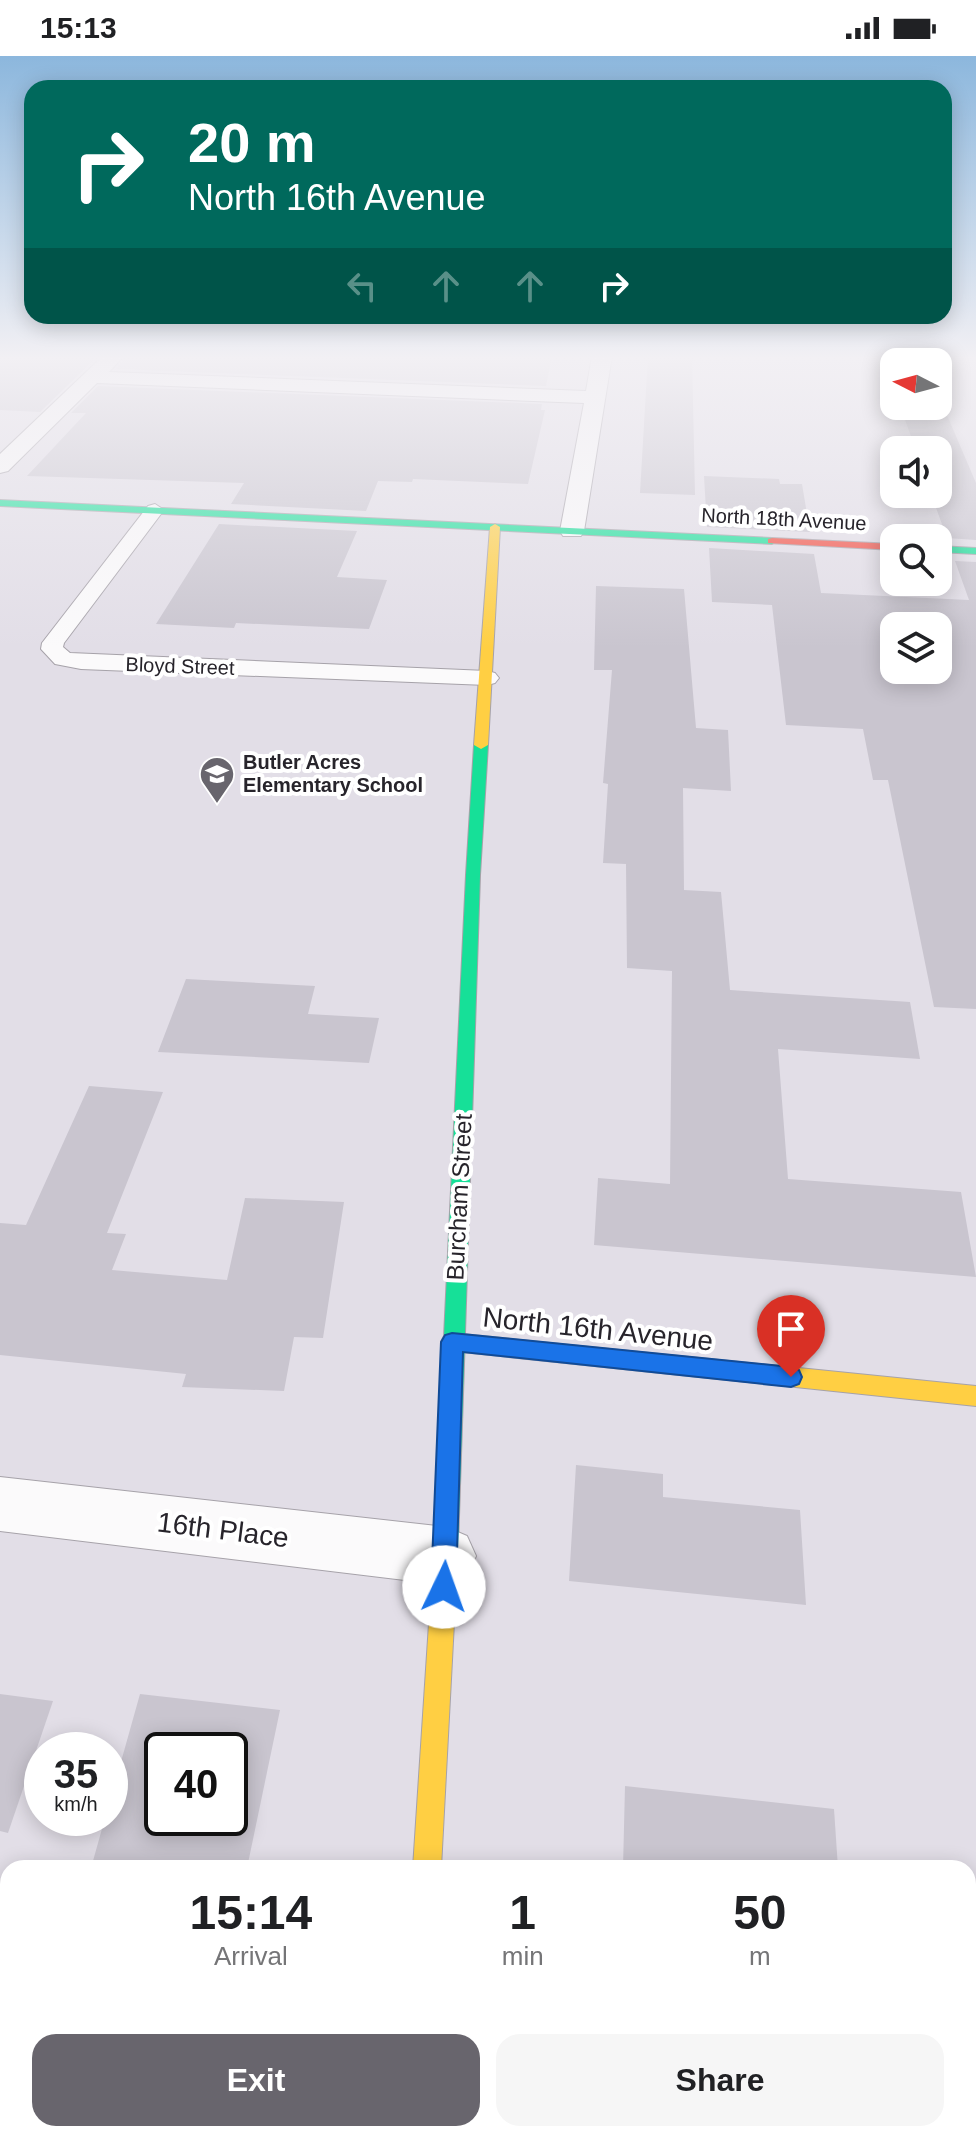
<!DOCTYPE html>
<html lang="en">
<head>
<meta charset="utf-8">
<style>
  :root { --surface:#fff; --page:#f6f6f6; --text:#202124; --muted:#757577; --accent:#68656d }
  body { margin:0; font-family:Arial,sans-serif; background:var(--page); color:var(--text); height:100vh; display:flex; flex-direction:column; font-size:30px; white-space:nowrap }
  * { box-sizing:border-box; margin:0 }
  p { font-size:26px; color:var(--muted) }
  .icon { flex:none; width:44px; height:44px; fill:none; stroke:currentColor; stroke-width:2; stroke-linecap:round; stroke-linejoin:round }
  .map { position:relative; flex:1; overflow:hidden }
  .drawer { position:absolute; left:0px; top:1804px; width:976px; height:282px; display:flex; flex-direction:column; background:var(--surface); border-radius:24px 24px 0 0; box-shadow:0 4px 20px #0003 }
  .drawer>* { flex:none }
  .top-card { position:absolute; left:24px; top:24px; width:928px; height:244px; border-radius:24px; box-shadow:0 4px 20px #0003; background:#00695c; color:#fff; overflow:hidden }
  .needle { width:52px; rotate:276deg }
  .buttons { position:absolute; left:880px; top:292px; display:grid; gap:16px }
  .buttons a { display:grid; place-items:center; width:72px; height:72px; border-radius:16px; background:var(--surface); box-shadow:0 4px 20px #0003; font-size:40px }
  .speed { position:absolute; left:24px; top:1676px; display:flex; gap:16px; font-size:40px; font-weight:700; text-align:center }
  .speed>* { display:grid; place-content:center; width:104px; height:104px; border-radius:50%; background:var(--surface); box-shadow:0 4px 20px #0003; line-height:1 }
  .speed small { font-size:20px; font-weight:400 }
  .speed .limit { border:4px solid #111; border-radius:12px; background:#fff; color:#111 }
  .pin { position:absolute; display:grid; place-items:center; width:68px; height:68px; color:#fff; margin:-82px -34px; border-radius:50% 50% 50% 0; rotate:-45deg; box-shadow:0 0 8px #0007 }
  .pin .icon { rotate:45deg }
  .me { position:absolute; width:88px; margin:-44px; rotate:3deg; stroke-linejoin:round; filter:drop-shadow(0 0 6px #0008) }
  .turn { display:flex; align-items:center; gap:28px; height:168px; padding:0 32px; font-size:36px }
  .turn .icon { width:104px; height:104px; stroke-width:2.5 }
  .turn b { display:block; font-size:56px; line-height:68px }
  .lanes { display:flex; align-items:center; height:76px; padding:0 32px; background:#0003; justify-content:center; gap:40px; direction:ltr }
  .lanes .off { opacity:.35 }
  .eta { display:flex; justify-content:space-evenly; align-items:center; height:136px; text-align:center }
  .eta b { font-size:48px; font-weight:800; line-height:56px }
  .primary-button { display:flex; gap:16px; margin-top:auto; padding:16px 32px }
  .primary-button a { flex:1; height:92px; border-radius:24px; background:var(--accent); color:#fff; font-size:32px; font-weight:800; line-height:92px; text-align:center }
  .primary-button a+a { background:var(--page); color:var(--text) }
  .status { display:flex; justify-content:space-between; align-items:center; height:56px; padding:0 40px; background:var(--surface); direction:ltr }
  .status svg { height:22px; fill:currentColor }
  .map>svg:first-child { display:block }
</style>
</head>
<body>
<div class="status"><b>15:13</b><svg viewBox="0 0 49 12"><path d="M0 12V9h3v3zM5 12V6h3v6zM10 12V3h3v9zM15 12V0h3v12zM26 1h20v11H26zM47 4h2v5h-2z"/></svg></div>
<div class="map">
<svg width="976" height="2085" viewBox="0 0 976 2085">
  <rect width="100%" height="100%" fill="#e2dee7"/>
  <!-- building -->
  <g fill="#c9c5cf" fill-rule="evenodd">
    <polygon points="0,300 98,300 40,356 0,354"/>
    <polygon points="126,300 490,302 552,300 546,330 116,313"/>
    <polygon points="648,300 692,300 695,439 640,437"/>
    <polygon points="922,300 924,306 894,306 894,333 882,301"/>
    <polygon points="98,330 542,348 541,354 545,354 528,428 413,423 412,426 378,425 366,455 231,448 244,427 27,420 86,357 71,357"/>
    <polygon points="938,338 976,427 976,484 947,482 931,438 938,438 938,394 916,394 900,350 938,350"/>
    <polygon points="704,420 779,423 780,428 802,428 810,476 707,471"/>
    <polygon points="219,468 357,475 337,521 387,524 369,573 236,567 234,572 156,568"/>
    <path d="M709,492L814,498L821,537L969,544L955,505L976,506V953L934,951L888,724H873L863,673L786,669L772,549L712,546ZM894,570H938V614H894Z"/>
    <polygon points="596,530 684,533 696,672 728,674 731,735 683,732 684,834 721,836 730,934 910,946 920,1003 778,993 788,1123 961,1136 976,1221 594,1189 598,1122 670,1128 672,915 627,912 626,808 603,807 608,728 603,727 612,614 594,614"/>
    <polygon points="186,923 315,930 308,958 379,962 369,1007 158,996"/>
    <polygon points="89,1030 163,1036 107,1177 126,1178 112,1214 227,1224 245,1142 344,1146 323,1282 294,1281 284,1335 182,1331 186,1318 0,1299 0,1167 26,1169"/>
    <polygon points="576,1409 663,1418 663,1441 800,1454 806,1549 569,1525"/>
    <polygon points="0,1638 53,1645 8,1777 0,1775"/>
    <path d="M140,1638L280,1654L247,1812H91L105,1762H110V1745ZM162,1694H230V1762H162Z"/>
    <polygon points="625,1730 834,1753 838,1812 623,1812"/>
  </g>
  <g fill="none" stroke-linecap="round" stroke-linejoin="round">
    <!-- lane casing -->
    <g stroke="#a6a2a9" stroke-width="2">
      <polygon id="lane" points="155,448 164,454 64,587 63,591 70,597 487,615 495,617 499,622 495,627 487,629 81,613 55,608 41,593 42,587 148,450"/>
    </g>
    <!-- street casing -->
    <g stroke="#a6a2a9" stroke-width="2">
      <g id="street">
        <polygon points="103,300 123,301 109,316 586,335 592,300 612,300 584,475 581,480 563,480 560,475 584,347 97,327 8,415 0,417 0,398"/>
        <polygon points="0,1421 446,1471 467,1480 476,1500 467,1520 446,1529 0,1475"/>
      </g>
    </g>
    <!-- fast casing -->
    <g stroke="#a6a2a9" stroke-width="2">
      <g id="fast">
        <polygon points="0,444 772,482 777,485 772,488 0,450"/>
        <polygon points="938,490 976,492 976,498 938,496"/>
        <polygon points="481,685 488,689 480,819 458,1491 455,1499 446,1503 437,1499 434,1491 466,819 474,689"/>
      </g>
    </g>
    <!-- slow casing -->
    <g stroke="#a6a2a9" stroke-width="2">
      <g id="slow">
        <polygon points="495,468 500,471 488,689 481,693 474,689 490,471"/>
        <polygon points="452,1277 976,1330 976,1350 452,1295 444,1292 441,1286 444,1280"/>
        <polygon points="446,1479 455,1483 458,1491 441,1812 413,1812 434,1491 437,1483"/>
      </g>
    </g>
    <!-- jam casing -->
    <g stroke="#a6a2a9" stroke-width="2">
      <g id="jam">
        <polygon points="772,482 894,488 894,494 768,487 768,483"/>
        <polygon points="395,2078 427,2078 426,2085 394,2085"/>
      </g>
    </g>
    <!-- lane -->
    <use href="#lane" fill="#fbfafb" fill-rule="evenodd"/>
    <!-- street -->
    <use href="#street" fill="#fbfafb" fill-rule="evenodd"/>
    <!-- fast -->
    <use href="#fast" fill="#16e098" fill-rule="evenodd"/>
    <!-- slow -->
    <use href="#slow" fill="#ffcf43" fill-rule="evenodd"/>
    <!-- jam -->
    <use href="#jam" fill="#f24e42" fill-rule="evenodd"/>
  </g>
  <!-- sky -->
  <linearGradient id="sky" x2="0" y2="1"><stop stop-color="#8cb7dd"/><stop offset="0.51" stop-color="#f2f0f4"/><stop offset="1" stop-color="#f2f0f4" stop-opacity="0"/></linearGradient>
  <rect width="976" height="592" fill="url(#sky)"/>
  <!-- route -->
  <polygon fill="#1a73e8" stroke="#114b97" stroke-width="2" points="452,1277 791,1311 799,1314 802,1321 799,1328 791,1331 463,1296 456,1531 453,1540 444,1544 435,1540 431,1531 441,1286 445,1279"/>
  <!-- icons -->
  <defs>
    <g id="school-pin" transform="scale(1.8)"><path d="M0 17L-7.5 6A9.5 9.5 0 1 1 7.5 6Z" fill="#68656d" stroke="#fff"/><path d="M0-5L7-2L0 1L-7-2ZM-4 1L0 2.5L4 1V4Q0 6-4 4Z" fill="#fff"/></g>
  </defs>
  <g fill-rule="evenodd">
    <use href="#school-pin" x="217" y="718"/>
  </g>
  <g text-anchor="middle" dominant-baseline="central" stroke-width="8" stroke-linejoin="round" paint-order="stroke">
    <!-- far-street labels -->
    <g font-size="20" fill="#27242b" stroke="#fff">
      <text transform="translate(784 463) rotate(3)">North 18th Avenue</text>
      <text transform="translate(180 610) rotate(2)">Bloyd Street</text>
    </g>
    <!-- far-poi labels -->
    <g font-size="20" font-weight="bold" fill="#27242b" stroke="#fff" text-anchor="start">
      <text x="243" y="706">Butler Acres<tspan x="243" dy="23">Elementary School</tspan></text>
    </g>
    <!-- street labels -->
    <g font-size="24" fill="#27242b" stroke="#fff">
      <text transform="translate(459 1141) rotate(-87)">Burcham Street</text>
    </g>
    <!-- near-street labels -->
    <g font-size="28" fill="#27242b" stroke="#fff">
      <text transform="translate(598 1273) rotate(6)">North 16th Avenue</text>
      <text transform="translate(223 1474) rotate(7)">16th Place</text>
    </g>
  </g>
</svg>
<div class="buttons">
<a><svg class="needle" viewBox="-14 -14 28 28"><path d="M0-13l5 13h-10z" fill="#e53935"/><path d="M0 13l5-13h-10z" fill="#757577"/></svg></a>
<a><svg class="icon" aria-label="sound" viewBox="0 0 24 24"><path d="M4 9h4l5-4v14l-5-4H4zM17 9q2 3 0 6"/></svg></a>
<a><svg class="icon" aria-label="search" viewBox="0 0 24 24"><circle cx="10" cy="10" r="6"/><path d="M15 15l6 6"/></svg></a>
<a><svg class="icon" aria-label="layers" viewBox="0 0 24 24"><path d="M12 4l9 5-9 5-9-5zM3 14l9 5 9-5"/></svg></a>
</div>
<div class="speed"><div>35<small>km/h</small></div><div class="limit">40</div></div>
<div class="pin" style="left:791px;top:1321px;background:#d93025"><svg class="icon" aria-label="arrive" viewBox="0 0 24 24"><path d="M6 21V4h12l-3 4 3 4H6"/></svg></div>
<svg class="me" style="left:444px;top:1531px" viewBox="-20 -20 40 40"><circle r="19" fill="#fff"/><path d="M0-13L10 11 0 6-10 11z" fill="#1a73e8"/></svg>
<div class="top-card">
<div class="turn"><svg class="icon" aria-label="right" viewBox="0 0 24 24"><path d="M7 20v-9h11M14 6l5 5-5 5"/></svg><div><b>20 m</b>North 16th Avenue</div></div>
<div class="lanes"><svg class="icon off" aria-label="left" viewBox="0 0 24 24"><path d="M17 20v-9H6M10 6l-5 5 5 5"/></svg><svg class="icon off" aria-label="ahead" viewBox="0 0 24 24"><path d="M12 20V5M6 11l6-6 6 6"/></svg><svg class="icon off" aria-label="ahead" viewBox="0 0 24 24"><path d="M12 20V5M6 11l6-6 6 6"/></svg><svg class="icon" aria-label="right" viewBox="0 0 24 24"><path d="M7 20v-9h11M14 6l5 5-5 5"/></svg></div>
</div>
<section class="drawer">
<div class="eta">
<div><b>15:14</b><p>Arrival</p></div>
<div><b>1</b><p>min</p></div>
<div><b>50</b><p>m</p></div>
</div>
<div class="primary-button"><a>Exit</a><a>Share</a></div>
</section>
</div>
</body>
</html>
